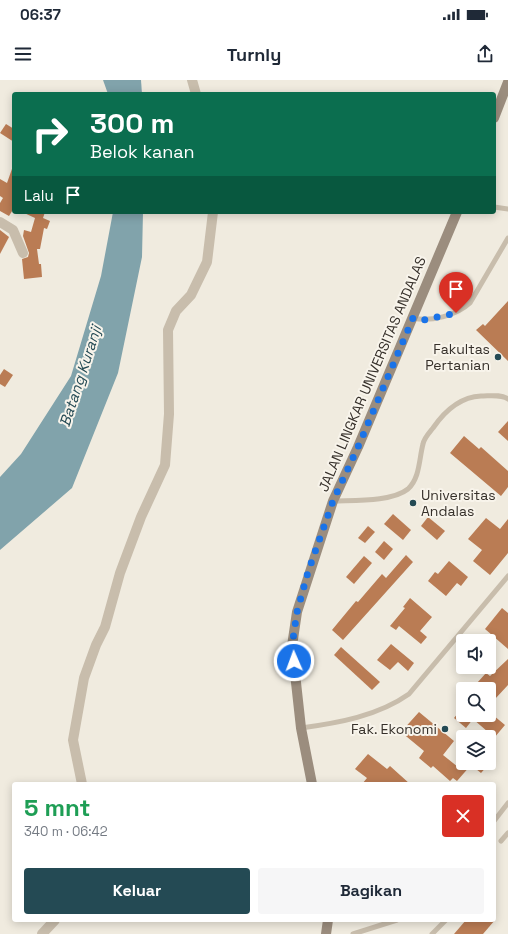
<!DOCTYPE html>
<html lang="id">
<head>
<meta charset="utf-8">
<style>
  :root { --surface:#fff; --page:#f6f6f7; --text:#1f2937; --muted:#747a83; --accent:#244a54 }
  body { margin:0; font-family:"Space Grotesk",sans-serif; background:var(--page); color:var(--text); height:100vh; display:flex; flex-direction:column; font-size:15px; white-space:nowrap }
  * { box-sizing:border-box; margin:0 }
  p { font-size:13px; color:var(--muted) }
  .icon { flex:none; width:22px; height:22px; fill:none; stroke:currentColor; stroke-width:2; stroke-linecap:round; stroke-linejoin:round }
  .map { position:relative; flex:1; overflow:hidden }
  .panel { position:absolute; left:12px; top:702px; width:484px; height:140px; display:flex; flex-direction:column; background:var(--surface); border-radius:4px; box-shadow:0 2px 10px #0003 }
  .panel>* { flex:none }
  .top-card { position:absolute; left:12px; top:12px; width:484px; height:122px; border-radius:4px; box-shadow:0 2px 10px #0003; background:#0b6e4f; color:#fff; overflow:hidden }
  .tools { position:absolute; left:456px; top:554px; display:grid; gap:8px }
  .tools a { display:grid; place-items:center; width:40px; height:40px; border-radius:4px; background:var(--surface); box-shadow:0 2px 10px #0003; font-size:20px }
  .pin { position:absolute; display:grid; place-items:center; width:34px; height:34px; color:#fff; margin:-41px -17px; border-radius:50% 50% 50% 0; rotate:-45deg; box-shadow:0 0 4px #0007 }
  .pin .icon { rotate:45deg }
  .me { position:absolute; width:44px; margin:-22px; rotate:358deg; stroke-linejoin:round; filter:drop-shadow(0 0 3px #0008) }
  .turn { display:flex; align-items:center; gap:14px; height:84px; padding:0 12px; font-size:18px }
  .turn .icon { width:52px; height:52px; stroke-width:2.5 }
  .turn b { display:block; font-size:28px; line-height:34px }
  .then { display:flex; align-items:center; height:38px; padding:0 12px; background:#0003; gap:8px; font-size:15px }
  .round { display:grid; place-items:center; flex:none; width:42px; height:42px; border-radius:4px; background:var(--page) }
  .overview { display:flex; align-items:center; justify-content:space-between; height:68px; padding:0 12px }
  h1 { font-size:24px; font-weight:700; line-height:30px; color:#1e9e55 }
  .button { display:flex; gap:8px; margin-top:auto; padding:8px 12px }
  .button a { flex:1; height:46px; border-radius:4px; background:var(--accent); color:#fff; font-size:16px; font-weight:700; line-height:46px; text-align:center }
  .button a+a { background:var(--page); color:var(--text) }
  .status { display:flex; justify-content:space-between; align-items:center; height:28px; padding:0 20px; background:var(--surface); direction:ltr }
  .status svg { height:11px; fill:currentColor }
  header { display:flex; justify-content:space-between; align-items:center; height:52px; padding:0 12px; background:var(--surface); font-size:18px; font-weight:700 }
  .map>svg:first-child { display:block }
</style>
</head>
<body>
<div class="status"><b>06:37</b><svg viewBox="0 0 49 12"><path d="M0 12V9h3v3zM5 12V6h3v6zM10 12V3h3v9zM15 12V0h3v12zM26 1h20v11H26zM47 4h2v5h-2z"/></svg></div>
<header><svg class="icon" aria-label="menu" viewBox="0 0 24 24"><path d="M4 6h16M4 12h16M4 18h16"/></svg>Turnly<svg class="icon" aria-label="share" viewBox="0 0 24 24"><path d="M12 15V3M7 8l5-5 5 5M5 13v7h14v-7"/></svg></header>
<div class="map">
<svg width="508" height="854" viewBox="0 0 508 854">
  <rect width="100%" height="100%" fill="#f0ebdf"/>
  <!-- water -->
  <g fill="#81a3ab">
    <polygon points="103,0 141,0 142,14 108,14"/>
    <polygon points="113,132 143,132 142,177 118,293 72,408 0,470 0,397 21,374 71,296 101,196"/>
  </g>
  <!-- building -->
  <g fill="#ba7c54">
    <polygon points="6,44 14,49 14,62 0,53"/>
    <polygon points="13,86 14,128 9,136 0,131 0,123 3,118 0,116 0,99 7,103"/>
    <polygon points="22,132 45,132 43,138 50,141 47,149 44,148 40,169 37,169 39,184 41,184 42,197 24,199 22,179 28,177 29,173 23,156 24,150 31,152 35,138"/>
    <polygon points="0,150 9,157 0,174"/>
    <polygon points="508,221 508,281 476,250 483,244 485,246"/>
    <polygon points="4,289 13,295 5,307 0,304 0,295"/>
    <polygon points="508,341 508,361 498,352"/>
    <polygon points="464,356 479,369 481,367 508,391 508,407 501,416 450,373"/>
    <polygon points="393,434 411,450 403,460 384,444"/>
    <polygon points="428,437 445,451 437,460 421,446"/>
    <polygon points="486,438 500,449 508,439 508,473 490,495 473,481 482,470 468,459"/>
    <polygon points="368,446 375,452 365,463 358,458"/>
    <polygon points="384,461 393,469 384,480 375,472"/>
    <polygon points="406,475 413,482 343,560 332,550 356,521 358,522 382,494 386,498"/>
    <polygon points="364,476 372,483 354,504 346,497"/>
    <polygon points="449,481 468,497 461,506 457,503 446,516 428,501 435,492 438,494"/>
    <polygon points="410,518 432,537 420,551 427,557 421,564 399,546 396,550 390,546 405,528 403,527"/>
    <polygon points="502,528 508,533 508,569 485,549"/>
    <polygon points="391,564 414,583 408,591 398,582 390,590 377,580"/>
    <polygon points="341,567 380,602 372,610 334,575"/>
    <polygon points="508,579 508,605 495,619 489,614 489,609 484,609 477,603 486,593 490,596"/>
    <polygon points="463,627 463,635 493,635 505,645 489,664 489,657 483,657 488,652 473,639 466,648 454,638"/>
    <polygon points="419,632 454,661 443,675 458,687 461,683 490,683 481,693 471,685 457,701 453,698 450,701 433,686 431,688 419,678 424,671 401,652"/>
    <polygon points="368,674 387,689 390,686 410,704 362,704 367,698 355,689"/>
    <polygon points="466,840 495,840 483,854 454,854"/>
  </g>
  <g fill="none" stroke-linecap="round" stroke-linejoin="round">
    <!-- lane -->
    <g stroke="#c8bdac" stroke-width="5">
      <polyline points="494,127 508,129"/>
      <path d="M413,238C430,242 456,236 470,223L508,158"/>
      <path d="M333,421C353,420 392,422 408,409C420,398 419,379 423,364C424,358 429,353 433,348C444,332 459,317 481,316C490,316 501,314 508,319"/>
      <path d="M301,648C338,643 378,636 409,614L508,496"/>
      <polyline points="494,741 508,723"/>
      <polyline points="501,761 508,753"/>
      <polyline points="353,854 397,840"/>
      <polyline points="432,854 446,840"/>
    </g>
    <!-- street -->
    <g stroke="#c8bdac" stroke-width="10">
      <polyline points="192,0 196,14"/>
      <polyline points="0,142 13,150 23,173"/>
      <polyline points="82,704 73,660 84,598 96,565 105,547 120,493 141,437 165,385 169,334 168,250 176,231 191,215 207,182 213,132"/>
      <polyline points="42,854 55,840"/>
    </g>
    <!-- secondary -->
    <g stroke="#9b8d7e" stroke-width="10">
      <polyline points="494,38 508,2"/>
      <polyline points="312,704 301,648 292,566 297,532 333,421 358,367 457,132"/>
      <polyline points="326,854 328,840"/>
    </g>
  </g>
  <g fill="none" stroke-linecap="round" stroke-linejoin="round">
    <!-- route -->
    <polyline stroke="#1a73e8" stroke-width="7" stroke-dasharray="0 12.6" points="294,581 292,566 297,532 308,492 333,421 358,367 413,238 423,240 456,233"/>
  </g>
  <!-- markers -->
  <g fill="#244a54" stroke="#f8f4eb" stroke-width="1.5">
    <circle cx="498" cy="277" r="4"/>
    <circle cx="413" cy="423" r="4"/>
    <circle cx="445" cy="649" r="4"/>
  </g>
  <g text-anchor="middle" dominant-baseline="central" stroke-width="4" stroke-linejoin="round" paint-order="stroke">
    <!-- poi labels -->
    <g font-size="14" fill="#36302a" stroke="#f8f4eb" text-anchor="end">
      <text x="490" y="269">Fakultas<tspan x="490" dy="16">Pertanian</tspan></text>
      <text x="421" y="415" text-anchor="start">Universitas<tspan x="421" dy="16">Andalas</tspan></text>
      <text x="437" y="649">Fak. Ekonomi</text>
    </g>
    <!-- street labels -->
    <g font-size="14" fill="#36302a" stroke="#f8f4eb">
      <text transform="translate(372 294) rotate(-67)">JALAN LINGKAR UNIVERSITAS ANDALAS</text>
    </g>
    <!-- water labels -->
    <g font-size="15" font-style="italic" fill="#244a54" stroke="#f8f4eb">
      <text transform="translate(80 296) rotate(-72)">Batang Kuranji</text>
    </g>
  </g>
</svg>
<div class="tools">
<a><svg class="icon" aria-label="sound" viewBox="0 0 24 24"><path d="M4 9h4l5-4v14l-5-4H4zM17 9q2 3 0 6"/></svg></a>
<a><svg class="icon" aria-label="search" viewBox="0 0 24 24"><circle cx="10" cy="10" r="6"/><path d="M15 15l6 6"/></svg></a>
<a><svg class="icon" aria-label="layers" viewBox="0 0 24 24"><path d="M12 4l9 5-9 5-9-5zM3 14l9 5 9-5"/></svg></a>
</div>
<div class="pin" style="left:456px;top:233px;background:#d93025"><svg class="icon" aria-label="arrive" viewBox="0 0 24 24"><path d="M6 21V4h12l-3 4 3 4H6"/></svg></div>
<svg class="me" style="left:294px;top:581px" viewBox="-20 -20 40 40"><circle r="17" fill="#1a73e8" stroke="#fff" stroke-width="3"/><path d="M0-11L8 9 0 5-8 9z" fill="#fff"/></svg>
<div class="top-card">
<div class="turn"><svg class="icon" aria-label="right" viewBox="0 0 24 24"><path d="M7 20v-9h11M14 6l5 5-5 5"/></svg><div><b>300 m</b>Belok kanan</div></div>
<div class="then">Lalu<svg class="icon" aria-label="arrive" viewBox="0 0 24 24"><path d="M6 21V4h12l-3 4 3 4H6"/></svg></div>
</div>
<section class="panel">
<div class="overview"><div><h1>5 mnt</h1><p>340 m · 06:42</p></div><a class="round" style="background:#d93025;color:#fff"><svg class="icon" aria-label="close" viewBox="0 0 24 24"><path d="M6 6l12 12M18 6L6 18"/></svg></a></div>
<div class="button"><a>Keluar</a><a>Bagikan</a></div>
</section>
</div>
</body>
</html>
